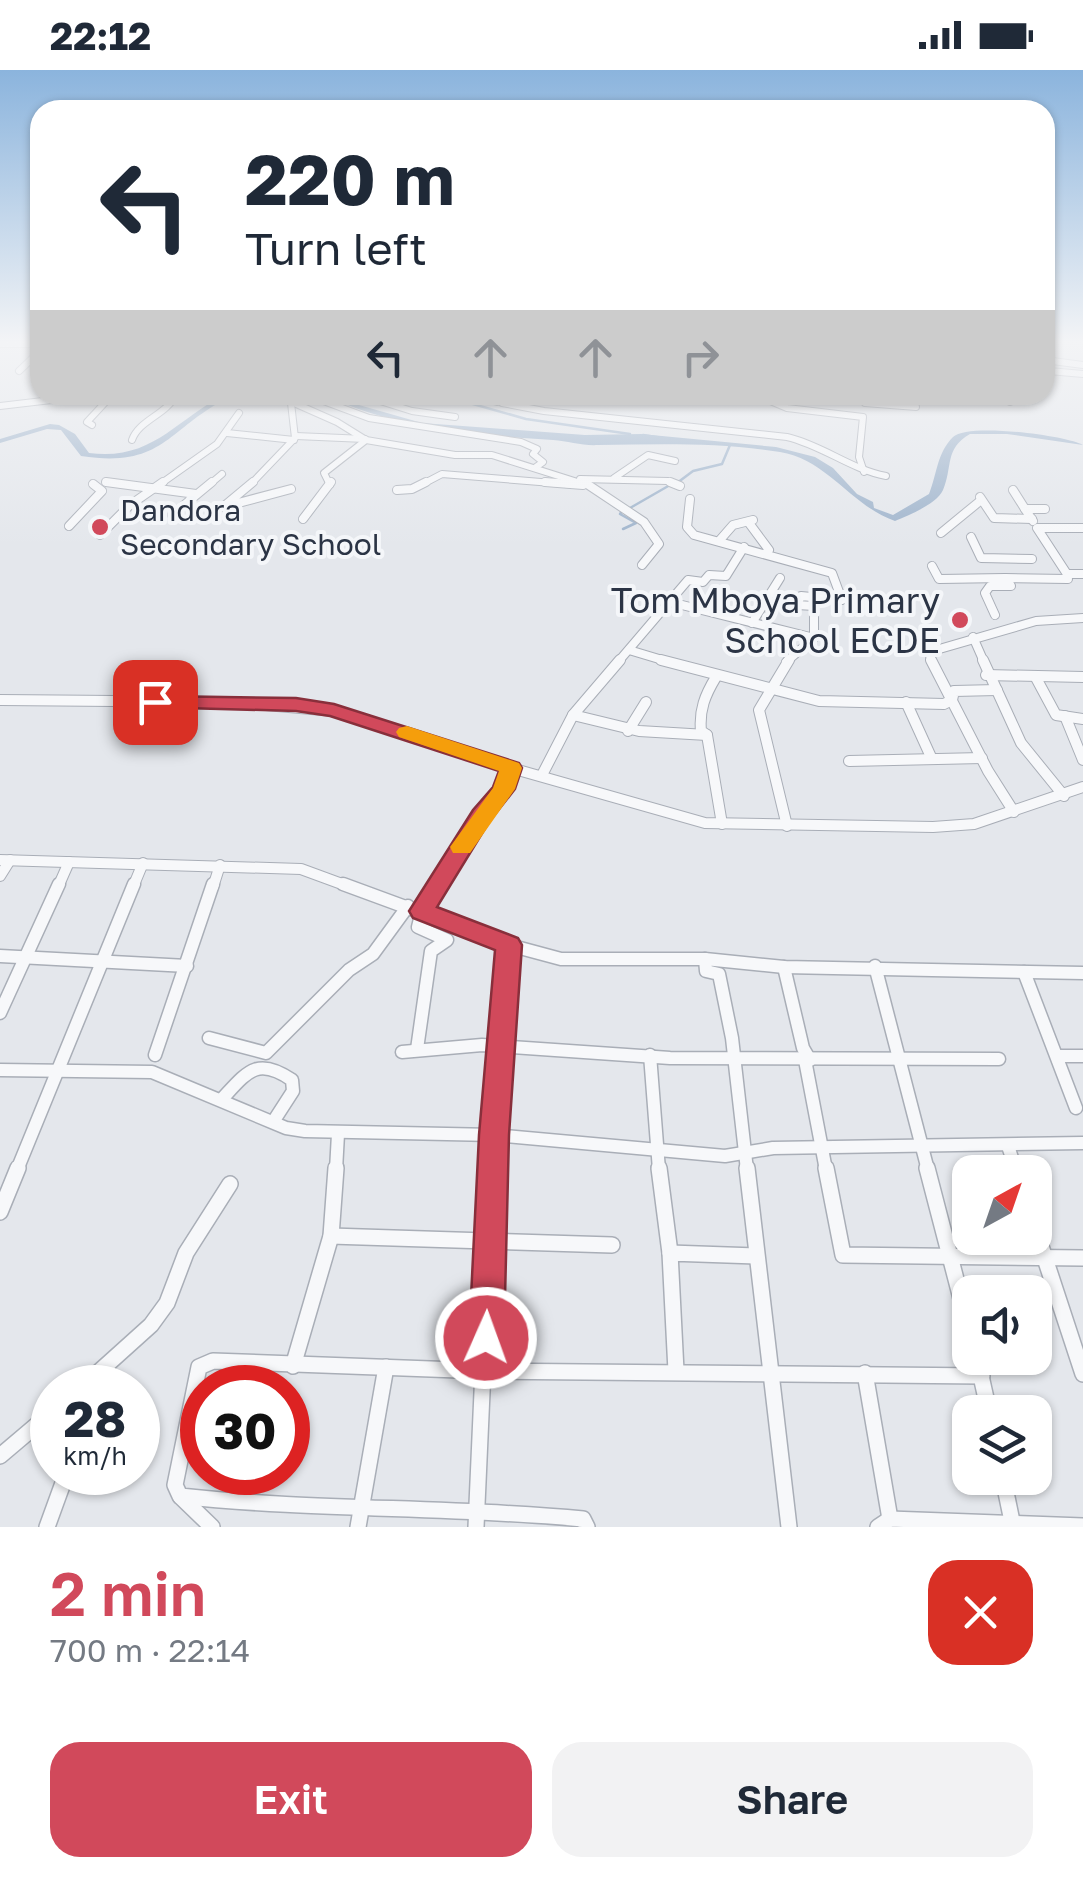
<!DOCTYPE html>
<html lang="en">
<head>
<meta charset="utf-8">
<style>
  :root { --surface:#fff; --page:#f2f2f3; --text:#1f2937; --muted:#747a83; --accent:#d1495b }
  body { margin:0; font-family:"Golos Text",sans-serif; background:var(--page); color:var(--text); height:100vh; display:flex; flex-direction:column; font-size:38px; white-space:nowrap }
  * { box-sizing:border-box; margin:0 }
  p { font-size:32px; color:var(--muted) }
  .icon { flex:none; width:55px; height:55px; fill:none; stroke:currentColor; stroke-width:2; stroke-linecap:round; stroke-linejoin:round }
  .map { position:relative; height:1457px; overflow:hidden }
  .side { display:flex; flex-direction:column; background:var(--surface); flex:1 }
  .side>* { flex:none }
  .top-card { position:absolute; left:30px; top:30px; width:1025px; height:305px; border-radius:30px; box-shadow:0 2px 8px #0004; background:#fff; color:var(--text); overflow:hidden }
  .needle { width:65px; rotate:40deg }
  .tools { position:absolute; left:952px; top:1085px; display:grid; gap:20px }
  .tools a { display:grid; place-items:center; width:100px; height:100px; border-radius:20px; background:var(--surface); box-shadow:0 2px 8px #0004; font-size:50px }
  .speed { position:absolute; left:30px; top:1295px; display:flex; gap:20px; font-size:50px; font-weight:700; text-align:center }
  .speed>* { display:grid; place-content:center; width:130px; height:130px; border-radius:50%; background:var(--surface); box-shadow:0 2px 8px #0004; line-height:1 }
  .speed small { font-size:25px; font-weight:400 }
  .speed .limit { border:15px solid #d22; background:#fff; color:#111 }
  .pin { position:absolute; display:grid; place-items:center; width:85px; height:85px; color:#fff; margin:-42px; border-radius:20px; box-shadow:0 5px 15px #0006 }
  .me { position:absolute; width:110px; margin:-55px; rotate:2deg; stroke-linejoin:round; filter:drop-shadow(0 0 8px #0008) }
  .turn { display:flex; align-items:center; gap:35px; height:210px; padding:0 50px; font-size:45px }
  .turn .icon { width:130px; height:130px; stroke-width:2.5 }
  .turn b { display:block; font-size:70px; line-height:85px }
  .lanes { display:flex; align-items:center; height:95px; padding:0 50px; background:#0003; justify-content:center; gap:50px; direction:ltr }
  .lanes .off { opacity:.35 }
  .round { display:grid; place-items:center; flex:none; width:105px; height:105px; border-radius:30px; background:var(--page) }
  .head { display:flex; align-items:center; justify-content:space-between; height:170px; padding:0 50px }
  h1 { font-size:60px; font-weight:600; line-height:75px; color:var(--accent) }
  .primary-button { display:flex; gap:20px; margin-top:auto; padding:20px 50px }
  .primary-button a { flex:1; height:115px; border-radius:30px; background:var(--accent); color:#fff; font-size:40px; font-weight:600; line-height:115px; text-align:center }
  .primary-button a+a { background:var(--page); color:var(--text) }
  .status { display:flex; justify-content:space-between; align-items:center; height:70px; padding:0 50px; background:var(--surface); direction:ltr }
  .status svg { height:28px; fill:currentColor }
  .map>svg:first-child { display:block }
</style>
</head>
<body>
<div class="status"><b>22:12</b><svg viewBox="0 0 49 12"><path d="M0 12V9h3v3zM5 12V6h3v6zM10 12V3h3v9zM15 12V0h3v12zM26 1h20v11H26zM47 4h2v5h-2z"/></svg></div>
<div class="map">
<svg width="1083" height="1457" viewBox="0 0 1083 1457">
  <rect width="100%" height="100%" fill="#e4e7ec"/>
  <!-- water -->
  <g fill="#9fb4cc">
    <path d="M224,325H234C167,356 167,399 81,386L61,360L47,359L0,373V369L50,354L59,355L75,364L89,383C152,391 174,351 224,325Z"/>
    <path d="M324,325L422,353L585,365L641,364L776,377L815,387L833,398L857,424L873,432L874,438L893,445L929,424C937,404 937,383 953,367C968,352 1068,366 1083,375L1007,364H970C944,379 953,397 943,420C937,434 909,445 895,451C850,435 828,390 780,382C719,372 659,374 598,375C583,376 568,371 553,370C476,366 394,358 324,325Z"/>
  </g>
  <g fill="none" stroke-linecap="round" stroke-linejoin="round">
    <!-- stream -->
    <g stroke="#9fb4cc" stroke-width="2.5">
      <polyline points="441,325 526,349 630,364"/>
      <polyline points="643,365 669,369"/>
      <polyline points="677,413 693,401 722,394 730,375"/>
      <polyline points="630,438 670,415"/>
      <polyline points="622,441 620,444 636,453 623,459"/>
    </g>
    <!-- minor-far4 casing -->
    <g stroke="#a9aeb7" stroke-width="8">
      <g id="minor-far4">
        <polyline points="0,274 40,274"/>
        <polyline points="1045,287 1050,272"/>
        <polyline points="1045,290 1083,295"/>
        <polyline points="19,301 40,281"/>
        <polyline points="1049,301 1083,304"/>
        <polyline points="276,325 337,352 366,370 455,385 492,385 587,415"/>
        <polyline points="361,325 412,341 455,347"/>
        <polyline points="472,325 497,332"/>
        <polyline points="1009,325 1010,332"/>
        <polyline points="284,327 310,326 369,348 521,372 537,379 533,384 543,392 536,397"/>
        <polyline points="768,330 787,338 863,347 859,387 864,402"/>
        <path d="M502,333L544,341L787,367C822,375 850,399 886,406"/>
        <polyline points="865,333 916,337 912,325"/>
        <polyline points="0,336 94,325"/>
        <polyline points="92,355 87,352 112,325"/>
        <polyline points="227,363 294,370"/>
        <polyline points="296,366 365,369"/>
        <path d="M132,370C139,350 166,345 176,325"/>
        <polyline points="614,408 648,385 675,391"/>
        <polyline points="580,409 668,411 676,415"/>
        <polyline points="106,412 125,415"/>
        <polyline points="159,415 217,374 239,343"/>
        <polyline points="209,415 222,404"/>
        <polyline points="250,415 295,368 291,333"/>
        <polyline points="330,415 324,403 366,370"/>
        <polyline points="421,415 442,404 577,415"/>
      </g>
    </g>
    <!-- minor-far3 casing -->
    <g stroke="#a9aeb7" stroke-width="10">
      <g id="minor-far3">
        <polyline points="106,412 196,424"/>
        <polyline points="253,412 223,437 291,419"/>
        <polyline points="545,412 583,415"/>
        <polyline points="584,412 644,452 659,474 642,495"/>
        <polyline points="670,412 680,416"/>
        <polyline points="397,420 412,419 426,412"/>
        <polyline points="1013,420 1025,439"/>
        <polyline points="980,427 994,448 1032,449"/>
        <polyline points="690,429 687,457 694,465 832,503 842,530 801,526 797,535"/>
        <polyline points="172,445 212,412"/>
        <polyline points="303,449 331,412"/>
        <polyline points="1033,451 1025,439 1045,439"/>
        <polyline points="749,453 769,480 766,483"/>
        <polyline points="69,456 102,421 93,414"/>
        <polyline points="941,463 980,431"/>
        <polyline points="100,465 130,435 163,412"/>
        <polyline points="971,467 981,488 1032,489"/>
        <polyline points="719,471 733,455 753,450"/>
        <polyline points="932,496 939,509 1005,508"/>
        <polyline points="1067,504 1037,458 1083,458"/>
        <polyline points="666,531 814,568"/>
        <polyline points="995,545 985,523 990,516 1011,516 1005,508 1068,509 1067,504 1083,504"/>
        <polyline points="752,553 780,508"/>
        <polyline points="973,567 984,592"/>
        <polyline points="629,580 669,592"/>
        <polyline points="618,592 688,510 703,512 709,505 726,506 744,477"/>
        <polyline points="786,592 814,568 814,536 797,535"/>
        <polyline points="932,592 929,582 1036,551 1083,548"/>
      </g>
    </g>
    <!-- minor-far2 casing -->
    <g stroke="#a9aeb7" stroke-width="12">
      <g id="minor-far2">
        <polyline points="661,590 819,631 944,634 952,630 954,621 997,620"/>
        <polyline points="931,590 988,701 1014,742"/>
        <polyline points="983,590 1021,673 1064,726"/>
        <polyline points="986,605 1083,607"/>
        <polyline points="1035,606 1056,645 1083,649"/>
        <path d="M716,607C705,625 699,640 701,661L707,665L722,754"/>
        <polyline points="0,630 230,632 334,641 511,698 705,753 933,757 974,754 1083,717"/>
        <polyline points="906,632 931,687"/>
        <polyline points="573,645 639,661 707,665"/>
        <polyline points="1065,646 1083,690"/>
        <polyline points="628,661 646,632"/>
        <polyline points="849,691 982,688"/>
        <polyline points="542,705 573,645 620,590"/>
        <polyline points="787,756 759,640 789,590"/>
        <polyline points="0,790 301,799 350,817"/>
        <polyline points="0,806 10,790"/>
        <polyline points="58,817 69,792"/>
        <polyline points="133,817 143,793"/>
        <polyline points="213,817 220,795"/>
        <polyline points="437,817 481,746 504,719 511,698"/>
      </g>
    </g>
    <!-- minor-far1 casing -->
    <g stroke="#a9aeb7" stroke-width="15">
      <g id="minor-far1">
        <polyline points="343,814 509,875 561,889 705,889 784,897 1083,903"/>
        <polyline points="0,886 187,896"/>
        <polyline points="705,889 706,901 719,904 732,968 747,1100"/>
        <polyline points="875,896 928,1100"/>
        <polyline points="784,897 803,978 810,990"/>
        <polyline points="1024,902 1076,1038"/>
        <polyline points="0,943 59,814"/>
        <polyline points="209,968 266,983 349,900 373,884 408,836"/>
        <polyline points="417,979 431,881 447,870 418,857 422,841 439,814"/>
        <polyline points="402,982 482,975 670,988 999,989"/>
        <polyline points="155,985 213,814"/>
        <polyline points="650,985 659,1100"/>
        <polyline points="1057,986 1083,986"/>
        <polyline points="805,990 826,1100"/>
        <polyline points="0,1000 152,1002 286,1058 305,1061 494,1065 725,1086 773,1078 1083,1073"/>
        <path d="M222,1029C247,1002 257,986 292,1010L293,1021L273,1052"/>
        <polyline points="1008,1076 1016,1100"/>
        <polyline points="17,1100 134,814"/>
        <polyline points="336,1100 338,1064"/>
        <polyline points="492,1100 509,875"/>
      </g>
    </g>
    <!-- minor casing -->
    <g stroke="#a9aeb7" stroke-width="18">
      <g id="minor">
        <polyline points="659,1098 670,1183"/>
        <polyline points="747,1098 789,1457"/>
        <polyline points="826,1098 843,1185 1083,1188"/>
        <polyline points="927,1098 970,1263"/>
        <polyline points="1016,1098 1017,1102"/>
        <polyline points="0,1142 18,1098"/>
        <polyline points="1035,1158 1083,1304"/>
        <polyline points="331,1166 612,1175"/>
        <polyline points="977,1288 989,1342"/>
        <polyline points="293,1296 331,1166 336,1098"/>
        <polyline points="676,1301 670,1183 756,1186"/>
        <polyline points="865,1303 890,1449"/>
        <polyline points="81,1318 151,1255 167,1233 186,1183 230,1114"/>
        <polyline points="0,1386 52,1342"/>
        <polyline points="1003,1408 1013,1456"/>
        <polyline points="181,1427 212,1457"/>
        <polyline points="47,1457 67,1402"/>
        <polyline points="358,1457 386,1297"/>
        <polyline points="476,1457 492,1098"/>
        <path d="M587,1457L583,1449C449,1436 314,1441 180,1426L175,1415L199,1297L213,1291L485,1301L982,1306"/>
        <polyline points="878,1457 890,1449 1083,1456"/>
      </g>
    </g>
    <!-- minor-far4 -->
    <use href="#minor-far4" stroke="#f7f8fa" stroke-width="6"/>
    <!-- minor-far3 -->
    <use href="#minor-far3" stroke="#f7f8fa" stroke-width="8"/>
    <!-- minor-far2 -->
    <use href="#minor-far2" stroke="#f7f8fa" stroke-width="10"/>
    <!-- minor-far1 -->
    <use href="#minor-far1" stroke="#f7f8fa" stroke-width="12"/>
    <!-- minor -->
    <use href="#minor" stroke="#f7f8fa" stroke-width="15"/>
  </g>
  <!-- sky -->
  <linearGradient id="sky" x2="0" y2="1"><stop stop-color="#8bb4dd"/><stop offset="0.57" stop-color="#f3f4f6"/><stop offset="1" stop-color="#f3f4f6" stop-opacity="0"/></linearGradient>
  <rect width="1083" height="476" fill="url(#sky)"/>
  <!-- route -->
  <polygon fill="#d1495b" stroke="#882f3b" stroke-width="2.5" points="155,626 296,628 334,634 519,693 522,698 515,719 489,752 437,837 518,868 522,875 509,1065 504,1268 499,1281 486,1286 474,1281 469,1268 479,1065 495,880 413,848 409,841 473,740 493,717 499,701 330,646 296,641 148,637 145,632 148,628"/>
  <!-- slow -->
  <polygon fill="#f59e0b" points="407,656 519,693 522,698 515,719 470,783 453,783 450,777 493,718 499,701 399,667 396,662 399,658"/>
  <!-- markers -->
  <g fill="#d1495b" stroke="#f4f6f9" stroke-width="4">
    <circle cx="100" cy="457" r="10"/>
    <circle cx="960" cy="550" r="10"/>
  </g>
  <g text-anchor="middle" dominant-baseline="central" stroke-width="8" stroke-linejoin="round" paint-order="stroke">
    <!-- far-poi labels -->
    <g font-size="30" fill="#2b3445" stroke="#f4f6f9" text-anchor="start">
      <text x="120" y="440">Dandora<tspan x="120" dy="34">Secondary School</tspan></text>
    </g>
    <!-- poi labels -->
    <g font-size="35" fill="#2b3445" stroke="#f4f6f9" text-anchor="end">
      <text x="940" y="530">Tom Mboya Primary<tspan x="940" dy="40">School ECDE</tspan></text>
    </g>
  </g>
</svg>
<div class="tools">
<a><svg class="needle" viewBox="-14 -14 28 28"><path d="M0-13l5 13h-10z" fill="#e53935"/><path d="M0 13l5-13h-10z" fill="#747a83"/></svg></a>
<a><svg class="icon" aria-label="sound" viewBox="0 0 24 24"><path d="M4 9h4l5-4v14l-5-4H4zM17 9q2 3 0 6"/></svg></a>
<a><svg class="icon" aria-label="layers" viewBox="0 0 24 24"><path d="M12 4l9 5-9 5-9-5zM3 14l9 5 9-5"/></svg></a>
</div>
<div class="speed"><div>28<small>km/h</small></div><div class="limit">30</div></div>
<div class="pin" style="left:155px;top:632px;background:#d93025"><svg class="icon" aria-label="arrive" viewBox="0 0 24 24"><path d="M6 21V4h12l-3 4 3 4H6"/></svg></div>
<svg class="me" style="left:486px;top:1268px" viewBox="-20 -20 40 40"><circle r="17" fill="#d1495b" stroke="#fff" stroke-width="3"/><path d="M0-11L8 9 0 5-8 9z" fill="#fff"/></svg>
<div class="top-card">
<div class="turn"><svg class="icon" aria-label="left" viewBox="0 0 24 24"><path d="M17 20v-9H6M10 6l-5 5 5 5"/></svg><div><b>220 m</b>Turn left</div></div>
<div class="lanes"><svg class="icon" aria-label="left" viewBox="0 0 24 24"><path d="M17 20v-9H6M10 6l-5 5 5 5"/></svg><svg class="icon off" aria-label="ahead" viewBox="0 0 24 24"><path d="M12 20V5M6 11l6-6 6 6"/></svg><svg class="icon off" aria-label="ahead" viewBox="0 0 24 24"><path d="M12 20V5M6 11l6-6 6 6"/></svg><svg class="icon off" aria-label="right" viewBox="0 0 24 24"><path d="M7 20v-9h11M14 6l5 5-5 5"/></svg></div>
</div>
</div>
<section class="side">
<div class="head"><div><h1>2 min</h1><p>700 m · 22:14</p></div><a class="round" style="background:#d93025;color:#fff"><svg class="icon" aria-label="close" viewBox="0 0 24 24"><path d="M6 6l12 12M18 6L6 18"/></svg></a></div>
<div class="primary-button"><a>Exit</a><a>Share</a></div>
</section>
</body>
</html>
